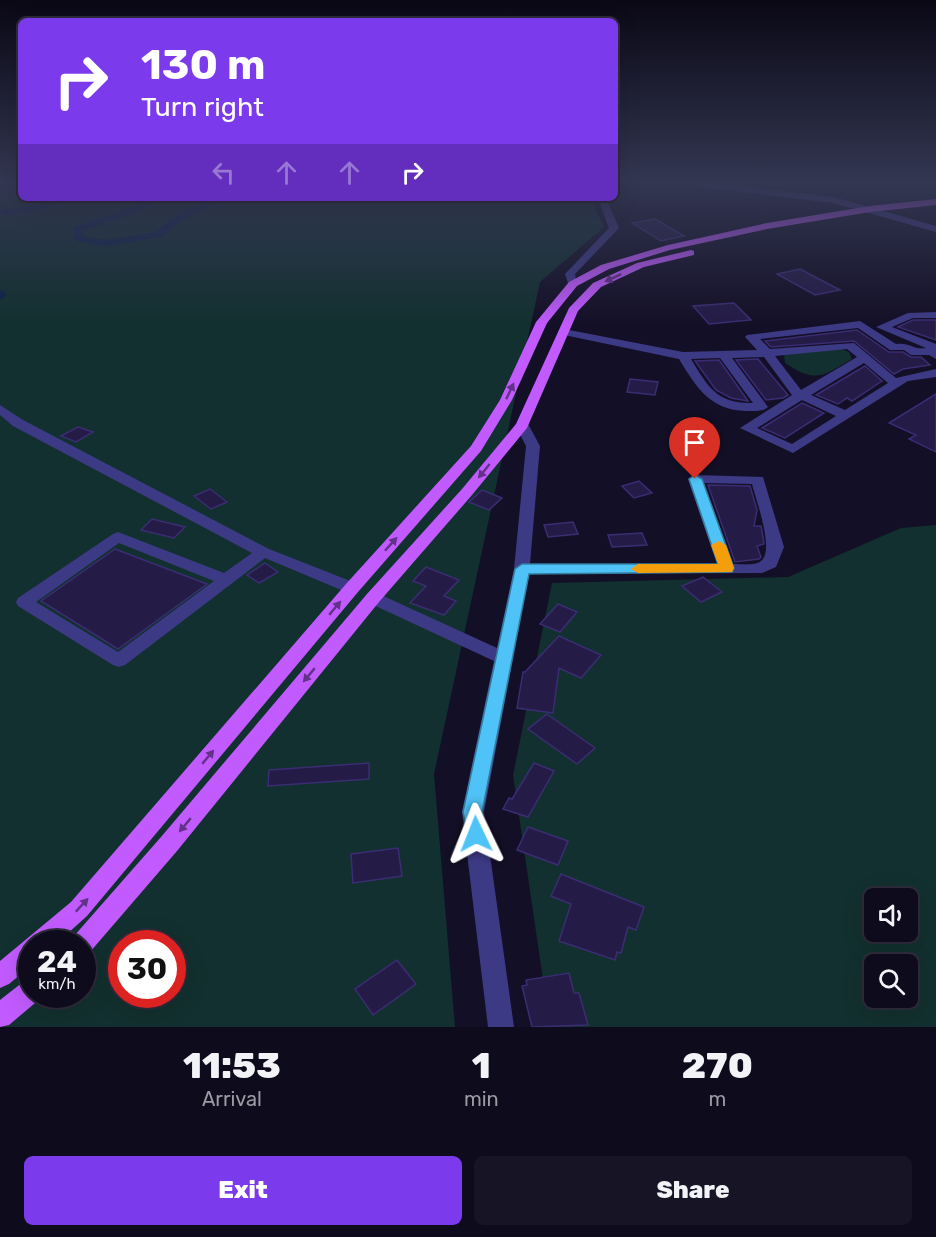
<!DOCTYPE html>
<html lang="en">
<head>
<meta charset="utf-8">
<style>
  :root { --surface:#0e0b1c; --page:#171425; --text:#f1f3f6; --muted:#9b9ba3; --line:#2e2b3b; --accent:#7c3aed }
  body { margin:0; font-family:Rubik,sans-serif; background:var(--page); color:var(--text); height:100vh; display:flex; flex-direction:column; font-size:22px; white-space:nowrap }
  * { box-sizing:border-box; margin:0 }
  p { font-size:20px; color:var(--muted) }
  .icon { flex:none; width:33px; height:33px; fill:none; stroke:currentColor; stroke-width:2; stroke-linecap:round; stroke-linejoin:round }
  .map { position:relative; height:1027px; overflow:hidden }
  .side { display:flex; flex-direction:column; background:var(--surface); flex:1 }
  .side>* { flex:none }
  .banner { position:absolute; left:18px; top:18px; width:600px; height:183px; border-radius:9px; box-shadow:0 6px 24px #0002,0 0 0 2px var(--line); background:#7c3aed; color:#fff; overflow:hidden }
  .buttons { position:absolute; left:864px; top:888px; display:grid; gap:12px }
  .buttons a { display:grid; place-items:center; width:54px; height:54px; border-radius:9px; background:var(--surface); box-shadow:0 6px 24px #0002,0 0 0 2px var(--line); font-size:30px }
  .speed { position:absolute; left:18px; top:930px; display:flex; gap:12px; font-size:30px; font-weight:700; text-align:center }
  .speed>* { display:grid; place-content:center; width:78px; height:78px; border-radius:50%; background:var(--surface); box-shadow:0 6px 24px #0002,0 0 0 2px var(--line); line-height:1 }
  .speed small { font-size:15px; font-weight:400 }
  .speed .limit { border:9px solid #d22; background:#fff; color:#111 }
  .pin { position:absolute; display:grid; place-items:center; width:51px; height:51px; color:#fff; margin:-62px -26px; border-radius:50% 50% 50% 0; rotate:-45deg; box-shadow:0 0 6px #0007 }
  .pin .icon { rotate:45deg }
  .me { position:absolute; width:66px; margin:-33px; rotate:358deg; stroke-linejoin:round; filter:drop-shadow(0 0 4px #0008) }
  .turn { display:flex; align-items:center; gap:21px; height:126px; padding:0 24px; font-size:27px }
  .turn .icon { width:78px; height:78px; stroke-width:2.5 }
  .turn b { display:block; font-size:42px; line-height:51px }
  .lanes { display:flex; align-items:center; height:57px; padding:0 24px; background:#0003; justify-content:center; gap:30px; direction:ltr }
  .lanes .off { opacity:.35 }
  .eta { display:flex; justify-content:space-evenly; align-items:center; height:102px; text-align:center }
  .eta b { font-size:36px; font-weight:800; line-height:42px }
  .primary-button { display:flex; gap:12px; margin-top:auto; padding:12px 24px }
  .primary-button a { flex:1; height:69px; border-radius:9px; background:var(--accent); color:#fff; font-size:24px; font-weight:800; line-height:69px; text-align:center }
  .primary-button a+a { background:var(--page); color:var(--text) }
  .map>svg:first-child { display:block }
</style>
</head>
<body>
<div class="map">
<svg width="936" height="1027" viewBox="0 0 936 1027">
  <rect width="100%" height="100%" fill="#130f26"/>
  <!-- green -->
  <g fill="#12302f" fill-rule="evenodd">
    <path d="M0,182H21V198H590L604,227L540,282L434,774L455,1027H0ZM32,944H82V994H32ZM122,944H172V994H122Z"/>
    <path d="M842,349L849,352L852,359C822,376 817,384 785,363L784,354Z"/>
    <path d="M936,525V1027H550L513,775L552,583L788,577L901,528ZM874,898H908V932H874ZM874,964H908V998H874Z"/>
  </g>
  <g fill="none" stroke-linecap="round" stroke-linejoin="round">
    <!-- canal -->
    <g fill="#0c2248" fill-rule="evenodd">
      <polygon points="65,198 83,198 19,214 0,215 0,209 19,208"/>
      <polygon points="145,198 155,198 143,210 82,231 84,237 105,240 155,232 175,216 212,198 224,198 183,220 162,237 105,246 79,242 74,239 73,227 137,206"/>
      <polygon points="0,290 4,291 6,296 0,300"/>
    </g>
  </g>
  <!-- building -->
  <g fill="#241b47" stroke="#3b2d73" stroke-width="1.5">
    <polygon points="655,219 684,236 661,241 632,223"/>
    <polygon points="800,269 840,290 815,295 777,274"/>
    <polygon points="734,303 751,320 709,324 693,306"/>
    <polygon points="913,320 936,320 936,340 898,327"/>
    <polygon points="857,330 889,352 903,352 911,357 921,357 930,365 903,369 894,374 854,341 771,347 765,341"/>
    <polygon points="758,359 788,395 783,398 766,400 736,360"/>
    <polygon points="719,360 748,401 731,398 716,390 695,361"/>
    <polygon points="865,366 882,381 852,401 847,398 838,404 816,395"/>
    <polygon points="630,379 658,382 655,395 627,392"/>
    <polygon points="936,394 936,452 909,439 916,435 889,423"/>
    <polygon points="802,403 824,413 785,438 762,428"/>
    <polygon points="78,427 93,432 76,442 61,436"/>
    <polygon points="639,481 652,493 634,498 622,486"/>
    <polygon points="708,485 750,486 757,510 754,526 761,526 763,537 764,544 757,546 761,557 759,559 735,562"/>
    <polygon points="210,489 227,502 211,509 194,496"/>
    <polygon points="482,490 502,498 489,510 469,502"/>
    <polygon points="152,519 185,527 174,538 141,530"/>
    <polygon points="573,522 578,534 548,537 544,525"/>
    <polygon points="642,533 647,545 612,547 608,535"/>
    <polygon points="115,549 207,584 118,649 41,601"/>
    <polygon points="265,563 278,572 259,583 247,575"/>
    <polygon points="426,567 459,580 444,596 456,601 444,615 410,603 426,586 413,581"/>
    <polygon points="703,577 722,592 701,602 682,586"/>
    <polygon points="558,604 577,612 560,632 540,624"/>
    <polygon points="559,636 601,655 581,678 559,668 553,713 517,708 523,672 525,672"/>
    <polygon points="547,714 595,748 577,764 528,729"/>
    <polygon points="369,763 369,779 268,786 269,770"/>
    <polygon points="534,763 554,771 528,817 503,809 509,798 512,799"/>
    <polygon points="528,827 568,841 558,865 517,850"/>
    <polygon points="398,848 402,876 353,883 351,854"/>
    <polygon points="561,874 644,907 636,930 628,927 621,953 617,952 615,960 559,941 571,904 551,896"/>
    <polygon points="397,960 416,984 373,1015 355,989"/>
    <polygon points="569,973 574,993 579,993 588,1025 532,1027 522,986 527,985 526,980"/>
  </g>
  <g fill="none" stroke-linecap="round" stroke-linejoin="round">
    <!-- minor -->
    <g fill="#3d3a85" fill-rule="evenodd">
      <polygon points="673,182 697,182 834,197 936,226 936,232 833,203 677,184"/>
      <polygon points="598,198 606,198 619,228 575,274 577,286 569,286 565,274 609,228"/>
      <path d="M936,312V318H913L892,327L936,344V359L929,355H911L904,350H890L858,328L760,339L770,349L854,343L896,378L936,369V377L908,381L793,453L740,428L792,395L764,357L732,358L768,407C763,412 754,411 746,411C710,410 696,387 679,359L564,335L558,332L564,329L683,352L757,350L745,337L747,335L860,321L896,344C910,342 913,350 926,348L876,327L908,313ZM847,349L857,357L801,390L775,356ZM720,358L753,403C717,404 708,387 691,359ZM864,363L888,383L845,410L811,395ZM802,400L836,416L792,444L757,428Z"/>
      <path d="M0,405L23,420L269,549L358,584L360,588L358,592H346L265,558L125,665L119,667L113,665L18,606L16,602L18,598L113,534L118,532L224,573L252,553L13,426L0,415ZM119,543L214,581L118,652L36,602Z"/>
      <path d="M522,421L527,422L540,446L530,564H717L688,479L695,475L763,477L784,547L776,567L762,573L529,574L484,812L514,1027H488L462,812L494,661L367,602L365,598L367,594H379L497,648L514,569L526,446L515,425ZM704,483L752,484C756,500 775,551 761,561C755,566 741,564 733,564Z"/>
    </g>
    <!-- major -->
    <g fill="#c25bff" fill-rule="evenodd">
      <polygon points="936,199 936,205 870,212 767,229 670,250 609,269 577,286 547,323 512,400 481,451 358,592 87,916 56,944 32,944 32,965 9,984 0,988 0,961 71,902 346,584 471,446 500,400 536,322 569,282 601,265 668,245 767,223 870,206"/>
      <polygon points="691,250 694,251 694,255 644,267 601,287 578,311 527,428 472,495 379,602 177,851 90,952 82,955 82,944 70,944 74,936 161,837 367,594 462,489 516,424 569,308 593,283 637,263"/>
      <polygon points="32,978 32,994 42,994 41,998 9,1025 0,1027 0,1000 23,982"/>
    </g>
  </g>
  <!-- one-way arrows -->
  <defs><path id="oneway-solid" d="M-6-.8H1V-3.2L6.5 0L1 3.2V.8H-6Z" transform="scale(1.5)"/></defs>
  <g fill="#623188">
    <use href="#oneway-solid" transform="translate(613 278) rotate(155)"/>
    <use href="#oneway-solid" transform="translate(510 391) rotate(-65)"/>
    <use href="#oneway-solid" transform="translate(484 471) rotate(129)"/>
    <use href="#oneway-solid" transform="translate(391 544) rotate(-48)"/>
    <use href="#oneway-solid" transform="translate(335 608) rotate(-50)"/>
    <use href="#oneway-solid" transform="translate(309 675) rotate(130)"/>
    <use href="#oneway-solid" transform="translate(208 757) rotate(-50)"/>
    <use href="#oneway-solid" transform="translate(185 825) rotate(130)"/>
    <use href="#oneway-solid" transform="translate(82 905) rotate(-47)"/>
  </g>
  <!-- sky -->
  <linearGradient id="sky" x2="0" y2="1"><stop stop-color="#0a0815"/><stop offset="0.56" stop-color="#333752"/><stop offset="1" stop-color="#333752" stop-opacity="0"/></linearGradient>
  <rect width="936" height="326" fill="url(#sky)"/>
  <!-- route -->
  <polygon fill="#4fc3f7" stroke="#337fa1" stroke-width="1.5" points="695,475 702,479 734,568 732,572 529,574 482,812 485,834 483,840 476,842 469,840 463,812 515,569 522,564 718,564 689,479"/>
  <!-- slow -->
  <polygon fill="#f59e0b" points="719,541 726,545 734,568 732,572 638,573 631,569 638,564 718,564 711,545"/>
</svg>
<div class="buttons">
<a><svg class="icon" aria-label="sound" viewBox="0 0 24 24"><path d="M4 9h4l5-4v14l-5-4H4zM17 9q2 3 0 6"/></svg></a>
<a><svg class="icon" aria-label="search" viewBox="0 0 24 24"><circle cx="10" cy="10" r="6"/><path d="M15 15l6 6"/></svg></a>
</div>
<div class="speed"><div>24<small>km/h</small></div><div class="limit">30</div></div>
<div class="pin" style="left:695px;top:479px;background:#d93025"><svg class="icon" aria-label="arrive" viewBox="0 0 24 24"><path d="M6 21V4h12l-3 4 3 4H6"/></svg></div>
<svg class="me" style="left:476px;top:834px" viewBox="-20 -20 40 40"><path d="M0-17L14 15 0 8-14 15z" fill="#4fc3f7" stroke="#fff" stroke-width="4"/></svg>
<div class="banner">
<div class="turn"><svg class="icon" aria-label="right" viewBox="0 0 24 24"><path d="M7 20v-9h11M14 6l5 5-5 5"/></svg><div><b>130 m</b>Turn right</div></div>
<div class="lanes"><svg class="icon off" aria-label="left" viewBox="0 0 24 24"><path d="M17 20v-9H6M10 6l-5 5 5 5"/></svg><svg class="icon off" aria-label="ahead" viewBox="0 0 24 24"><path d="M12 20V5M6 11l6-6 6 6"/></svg><svg class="icon off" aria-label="ahead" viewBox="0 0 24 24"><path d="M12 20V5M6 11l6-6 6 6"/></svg><svg class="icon" aria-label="right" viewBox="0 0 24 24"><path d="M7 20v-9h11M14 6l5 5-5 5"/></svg></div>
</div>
</div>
<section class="side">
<div class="eta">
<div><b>11:53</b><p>Arrival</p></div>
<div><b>1</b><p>min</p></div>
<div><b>270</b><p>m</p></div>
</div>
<div class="primary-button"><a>Exit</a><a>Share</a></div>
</section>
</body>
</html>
